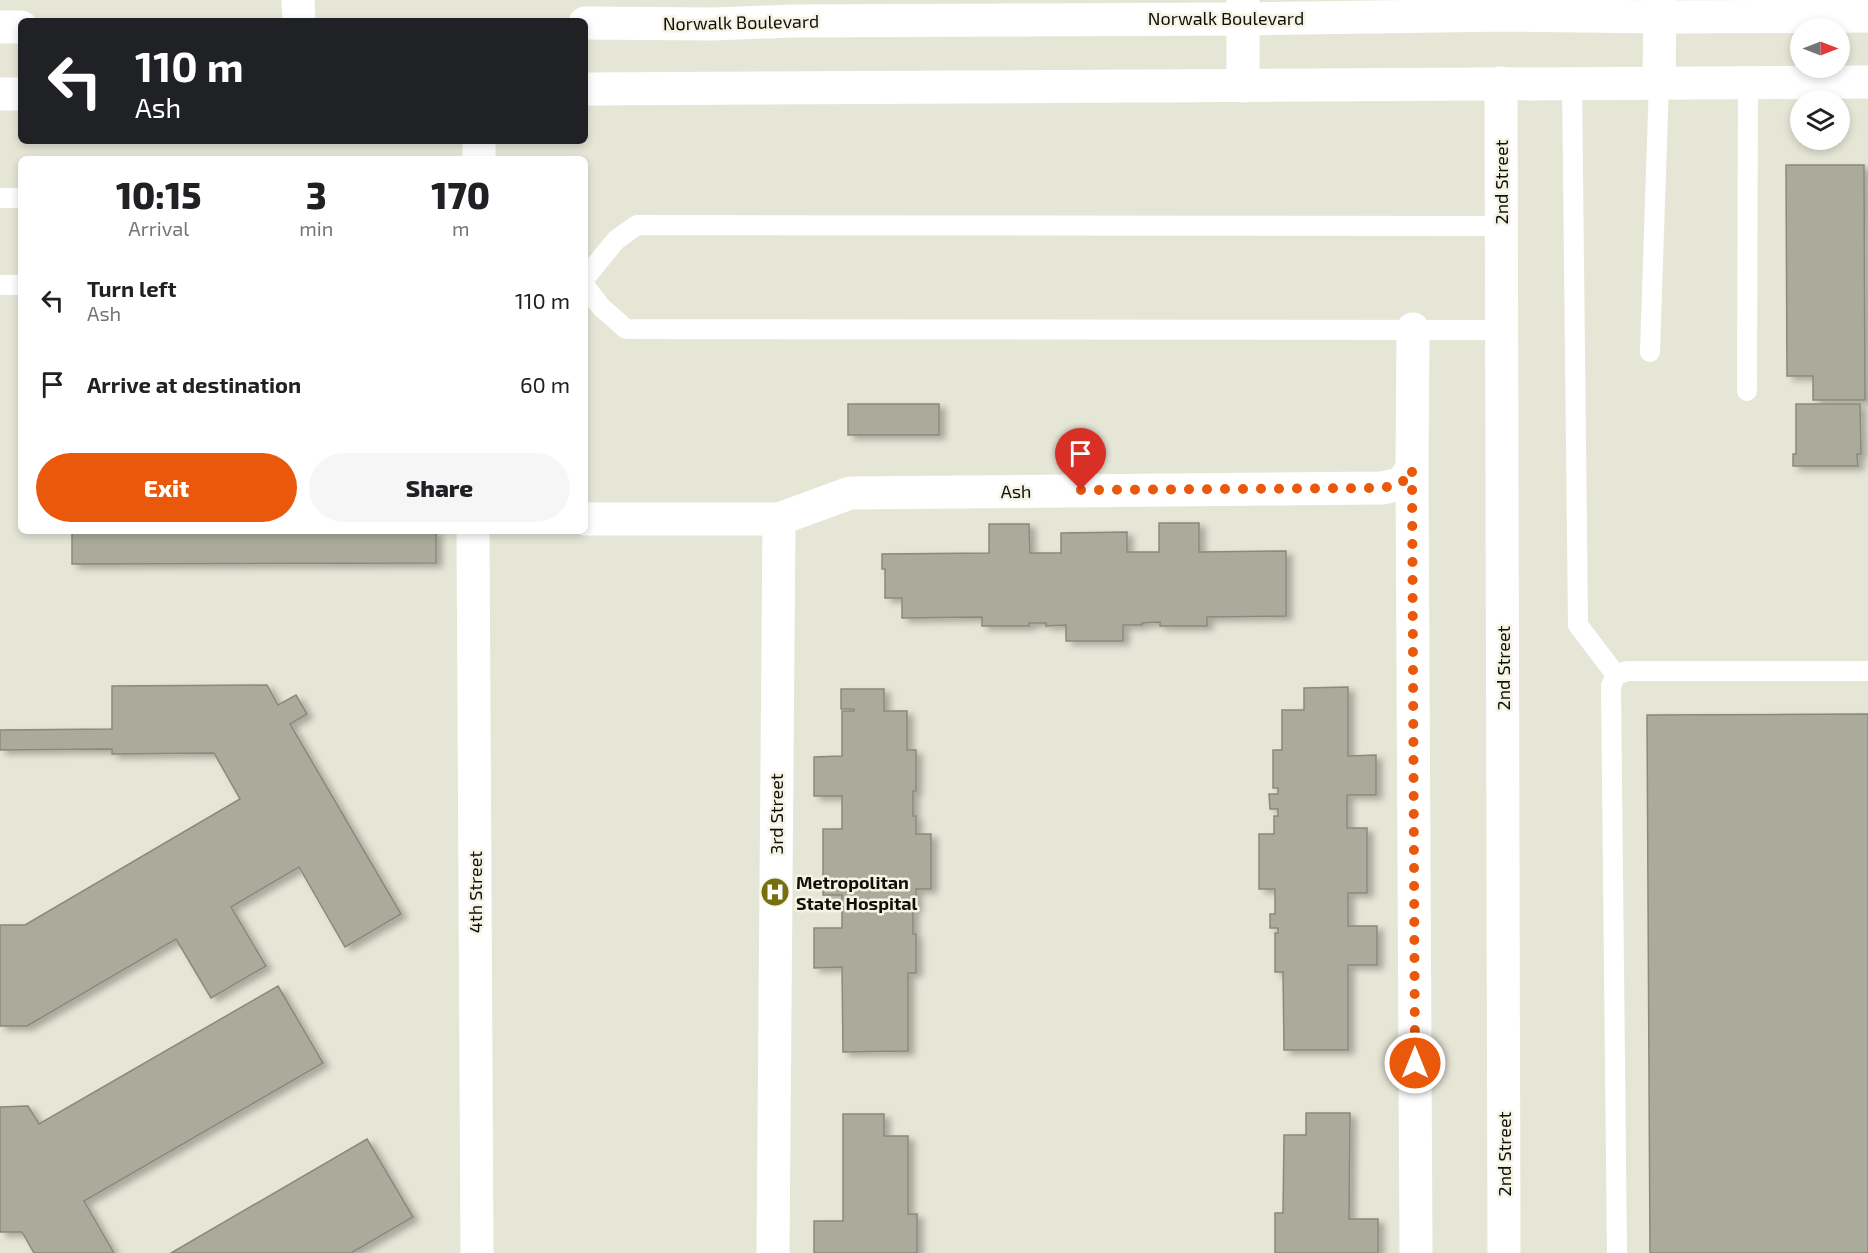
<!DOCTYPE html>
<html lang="en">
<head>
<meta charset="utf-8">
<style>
  :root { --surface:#fff; --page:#f6f6f6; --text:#202124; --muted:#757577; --accent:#ea580c }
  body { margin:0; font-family:"Exo 2",sans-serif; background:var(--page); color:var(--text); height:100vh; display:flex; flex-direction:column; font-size:22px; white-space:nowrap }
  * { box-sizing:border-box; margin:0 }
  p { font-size:20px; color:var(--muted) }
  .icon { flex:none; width:33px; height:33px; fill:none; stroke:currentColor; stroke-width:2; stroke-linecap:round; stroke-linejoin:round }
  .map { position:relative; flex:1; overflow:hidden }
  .details { position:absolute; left:18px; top:156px; width:570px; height:378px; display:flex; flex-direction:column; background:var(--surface); border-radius:9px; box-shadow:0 3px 9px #0003 }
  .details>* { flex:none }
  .banner { position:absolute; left:18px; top:18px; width:570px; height:126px; border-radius:9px; box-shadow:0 3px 9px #0003; background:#202124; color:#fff; overflow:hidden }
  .needle { width:39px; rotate:90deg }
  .controls { position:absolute; left:1790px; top:18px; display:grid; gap:12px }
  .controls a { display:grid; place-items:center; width:60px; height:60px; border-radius:50%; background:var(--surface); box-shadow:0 3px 9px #0003; font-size:30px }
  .pin { position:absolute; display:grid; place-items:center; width:51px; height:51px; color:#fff; margin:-62px -26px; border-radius:50% 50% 50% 0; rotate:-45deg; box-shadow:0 0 6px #0007 }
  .pin .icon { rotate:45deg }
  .me { position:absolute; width:66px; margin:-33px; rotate:0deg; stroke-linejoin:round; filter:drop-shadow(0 0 4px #0008) }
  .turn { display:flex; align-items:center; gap:21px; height:126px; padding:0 18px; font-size:27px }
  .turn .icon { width:78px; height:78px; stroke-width:2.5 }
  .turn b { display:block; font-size:42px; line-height:51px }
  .eta { display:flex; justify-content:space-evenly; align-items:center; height:102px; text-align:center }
  .eta b { font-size:36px; font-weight:800; line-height:42px }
  .cta { display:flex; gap:12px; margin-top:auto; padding:12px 18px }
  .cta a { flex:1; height:69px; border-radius:36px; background:var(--accent); color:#fff; font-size:24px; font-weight:800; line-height:69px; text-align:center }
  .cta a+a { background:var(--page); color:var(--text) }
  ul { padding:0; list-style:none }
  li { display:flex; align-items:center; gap:18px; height:84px; padding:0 18px }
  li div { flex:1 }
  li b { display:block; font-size:22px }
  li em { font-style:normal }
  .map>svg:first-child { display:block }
</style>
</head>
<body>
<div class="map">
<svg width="1868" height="1253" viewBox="0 0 1868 1253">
  <defs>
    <filter id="shadow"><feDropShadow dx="6" dy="4" stdDeviation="3" flood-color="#0004"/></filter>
  </defs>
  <rect width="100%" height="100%" fill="#e6e6d7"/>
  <!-- building -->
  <g fill="#abab9c" stroke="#8a897b" stroke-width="1.5" filter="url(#shadow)">
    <polygon points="1786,165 1864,165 1865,400 1813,400 1813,376 1787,376"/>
    <rect x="848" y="404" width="91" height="31"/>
    <polygon points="1796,404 1860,404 1861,454 1857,454 1858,466 1793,466 1793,454 1796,454"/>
    <polygon points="1159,523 1199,523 1199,552 1286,551 1286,616 1207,617 1207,626 1160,626 1160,622 1142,623 1142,625 1123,625 1123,641 1066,641 1066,625 1046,626 1046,623 1029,623 1029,626 982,626 982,617 902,618 902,598 885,598 885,569 882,569 882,554 989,553 989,524 1029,524 1030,553 1061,553 1061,533 1127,532 1127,552 1159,552"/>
    <polygon points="72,531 436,531 436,563 72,564"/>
    <polygon points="267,685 278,705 296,695 307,714 290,724 401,914 345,947 299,867 231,907 266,966 211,998 176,939 27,1026 0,1026 0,925 25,925 240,799 214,753 112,754 112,749 0,750 0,730 112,729 112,686"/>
    <polygon points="1348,687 1348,756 1376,755 1376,795 1347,795 1347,828 1367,828 1367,893 1348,893 1348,926 1377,926 1377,965 1348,965 1348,1050 1284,1050 1283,972 1275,972 1275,933 1278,933 1278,928 1270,928 1270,914 1275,914 1275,889 1259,889 1259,834 1274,834 1274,816 1278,816 1278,809 1270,809 1269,794 1278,794 1278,788 1273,788 1273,750 1282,750 1282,710 1304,710 1304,688"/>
    <polygon points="841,689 884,689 884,711 907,711 907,750 916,750 916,791 913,791 913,816 916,816 916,834 931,834 931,889 916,889 916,908 913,908 913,934 916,934 916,973 908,973 908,1051 843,1052 842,967 814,968 814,928 842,928 842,895 823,895 823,829 842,829 842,796 814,796 814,757 842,756 842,711 854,711 854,709 841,709"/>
    <polygon points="1868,714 1868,1253 1650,1253 1647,715"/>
    <polygon points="278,986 323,1063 84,1201 114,1253 34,1253 22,1232 0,1232 0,1107 28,1106 39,1124"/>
    <polygon points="1306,1113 1350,1113 1349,1219 1378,1219 1378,1253 1275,1253 1275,1213 1283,1213 1284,1135 1306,1135"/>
    <polygon points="843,1114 884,1114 884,1136 908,1136 908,1214 917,1214 917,1253 814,1253 814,1221 843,1221"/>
    <polygon points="367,1139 413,1217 351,1253 171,1253"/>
  </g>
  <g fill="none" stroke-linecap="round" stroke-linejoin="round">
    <!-- lane -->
    <g stroke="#fff" stroke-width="20">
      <polyline points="1572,82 1578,625 1616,675"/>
      <polyline points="0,198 21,198"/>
      <polyline points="585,278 616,240 637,225 1501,226"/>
      <polyline points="0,285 21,285"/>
      <polyline points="585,286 601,307 626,329 1503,330"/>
      <polyline points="1650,352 1659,82"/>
      <polyline points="1747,391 1748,82"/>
      <polyline points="1617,1253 1611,686 1616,675 1627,671 1868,671"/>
    </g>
    <!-- street -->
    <g stroke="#fff" stroke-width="33">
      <polyline points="1659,82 1660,0"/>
      <polyline points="1501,83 1504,1253"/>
      <polyline points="1243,86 1243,0"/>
      <polyline points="479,159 479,141"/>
      <polyline points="1412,469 1416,1253"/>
      <polyline points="585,519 779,519 850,493 1382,488 1401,484 1412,469 1413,329"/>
      <polyline points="473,531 477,1253"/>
      <polyline points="773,1253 779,519"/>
    </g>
    <!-- secondary -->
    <g stroke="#fff" stroke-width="33">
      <polyline points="298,0 299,21"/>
      <polyline points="585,23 713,24 793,21 1244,19 1506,15 1660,17 1868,16"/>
      <polyline points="0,27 21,27"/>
      <polyline points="585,89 1868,82"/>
      <polyline points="0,94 21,94"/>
    </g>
  </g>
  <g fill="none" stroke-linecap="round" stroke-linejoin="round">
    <!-- route -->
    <polyline stroke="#ea580c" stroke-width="10" stroke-dasharray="0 18" points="1081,490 1382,488 1401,484 1412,469 1415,1063"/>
  </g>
  <!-- icons -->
  <defs>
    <g id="hospital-disc" transform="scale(1.5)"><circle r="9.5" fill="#756f0f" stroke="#f4f3e4"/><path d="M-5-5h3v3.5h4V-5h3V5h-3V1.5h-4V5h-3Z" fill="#fff"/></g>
  </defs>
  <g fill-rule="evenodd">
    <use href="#hospital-disc" x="775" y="892"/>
  </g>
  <g text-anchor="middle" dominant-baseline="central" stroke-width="5" stroke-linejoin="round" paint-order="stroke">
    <!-- street labels -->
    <g font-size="18" fill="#10100b" stroke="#f4f3e4">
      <text x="1226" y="18">Norwalk Boulevard</text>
      <text transform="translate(741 22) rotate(-1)">Norwalk Boulevard</text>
      <text transform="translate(1501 182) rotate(-90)">2nd Street</text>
      <text transform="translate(1016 491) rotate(-1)">Ash</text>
      <text transform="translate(1503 668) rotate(-90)">2nd Street</text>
      <text transform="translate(776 814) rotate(-90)">3rd Street</text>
      <text transform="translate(475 892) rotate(-90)">4th Street</text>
      <text transform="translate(1504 1154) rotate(-90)">2nd Street</text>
    </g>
    <!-- poi labels -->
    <g font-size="18" font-weight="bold" fill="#10100b" stroke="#f4f3e4" text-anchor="start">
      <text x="796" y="882">Metropolitan<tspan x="796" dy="21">State Hospital</tspan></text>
    </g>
  </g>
</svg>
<div class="controls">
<a><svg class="needle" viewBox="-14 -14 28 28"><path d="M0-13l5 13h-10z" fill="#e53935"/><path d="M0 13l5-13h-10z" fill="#757577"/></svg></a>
<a><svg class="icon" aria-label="layers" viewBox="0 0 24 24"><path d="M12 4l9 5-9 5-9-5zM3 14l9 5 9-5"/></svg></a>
</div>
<div class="pin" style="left:1081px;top:490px;background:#d93025"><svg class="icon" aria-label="arrive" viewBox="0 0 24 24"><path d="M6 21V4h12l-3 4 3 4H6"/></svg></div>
<svg class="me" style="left:1415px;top:1063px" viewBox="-20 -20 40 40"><circle r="17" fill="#ea580c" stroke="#fff" stroke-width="3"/><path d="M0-11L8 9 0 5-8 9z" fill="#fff"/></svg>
<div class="banner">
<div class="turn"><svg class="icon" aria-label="left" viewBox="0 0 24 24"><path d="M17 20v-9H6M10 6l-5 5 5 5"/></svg><div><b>110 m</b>Ash</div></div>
</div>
<section class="details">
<div class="eta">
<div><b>10:15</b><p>Arrival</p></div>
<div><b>3</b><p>min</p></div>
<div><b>170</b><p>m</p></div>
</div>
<ul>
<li><svg class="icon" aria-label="left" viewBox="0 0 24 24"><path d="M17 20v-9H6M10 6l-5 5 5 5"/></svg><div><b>Turn left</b><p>Ash</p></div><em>110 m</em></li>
<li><svg class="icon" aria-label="arrive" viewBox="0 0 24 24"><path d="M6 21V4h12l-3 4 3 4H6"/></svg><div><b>Arrive at destination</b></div><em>60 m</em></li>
</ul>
<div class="cta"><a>Exit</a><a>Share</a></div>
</section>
</div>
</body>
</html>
